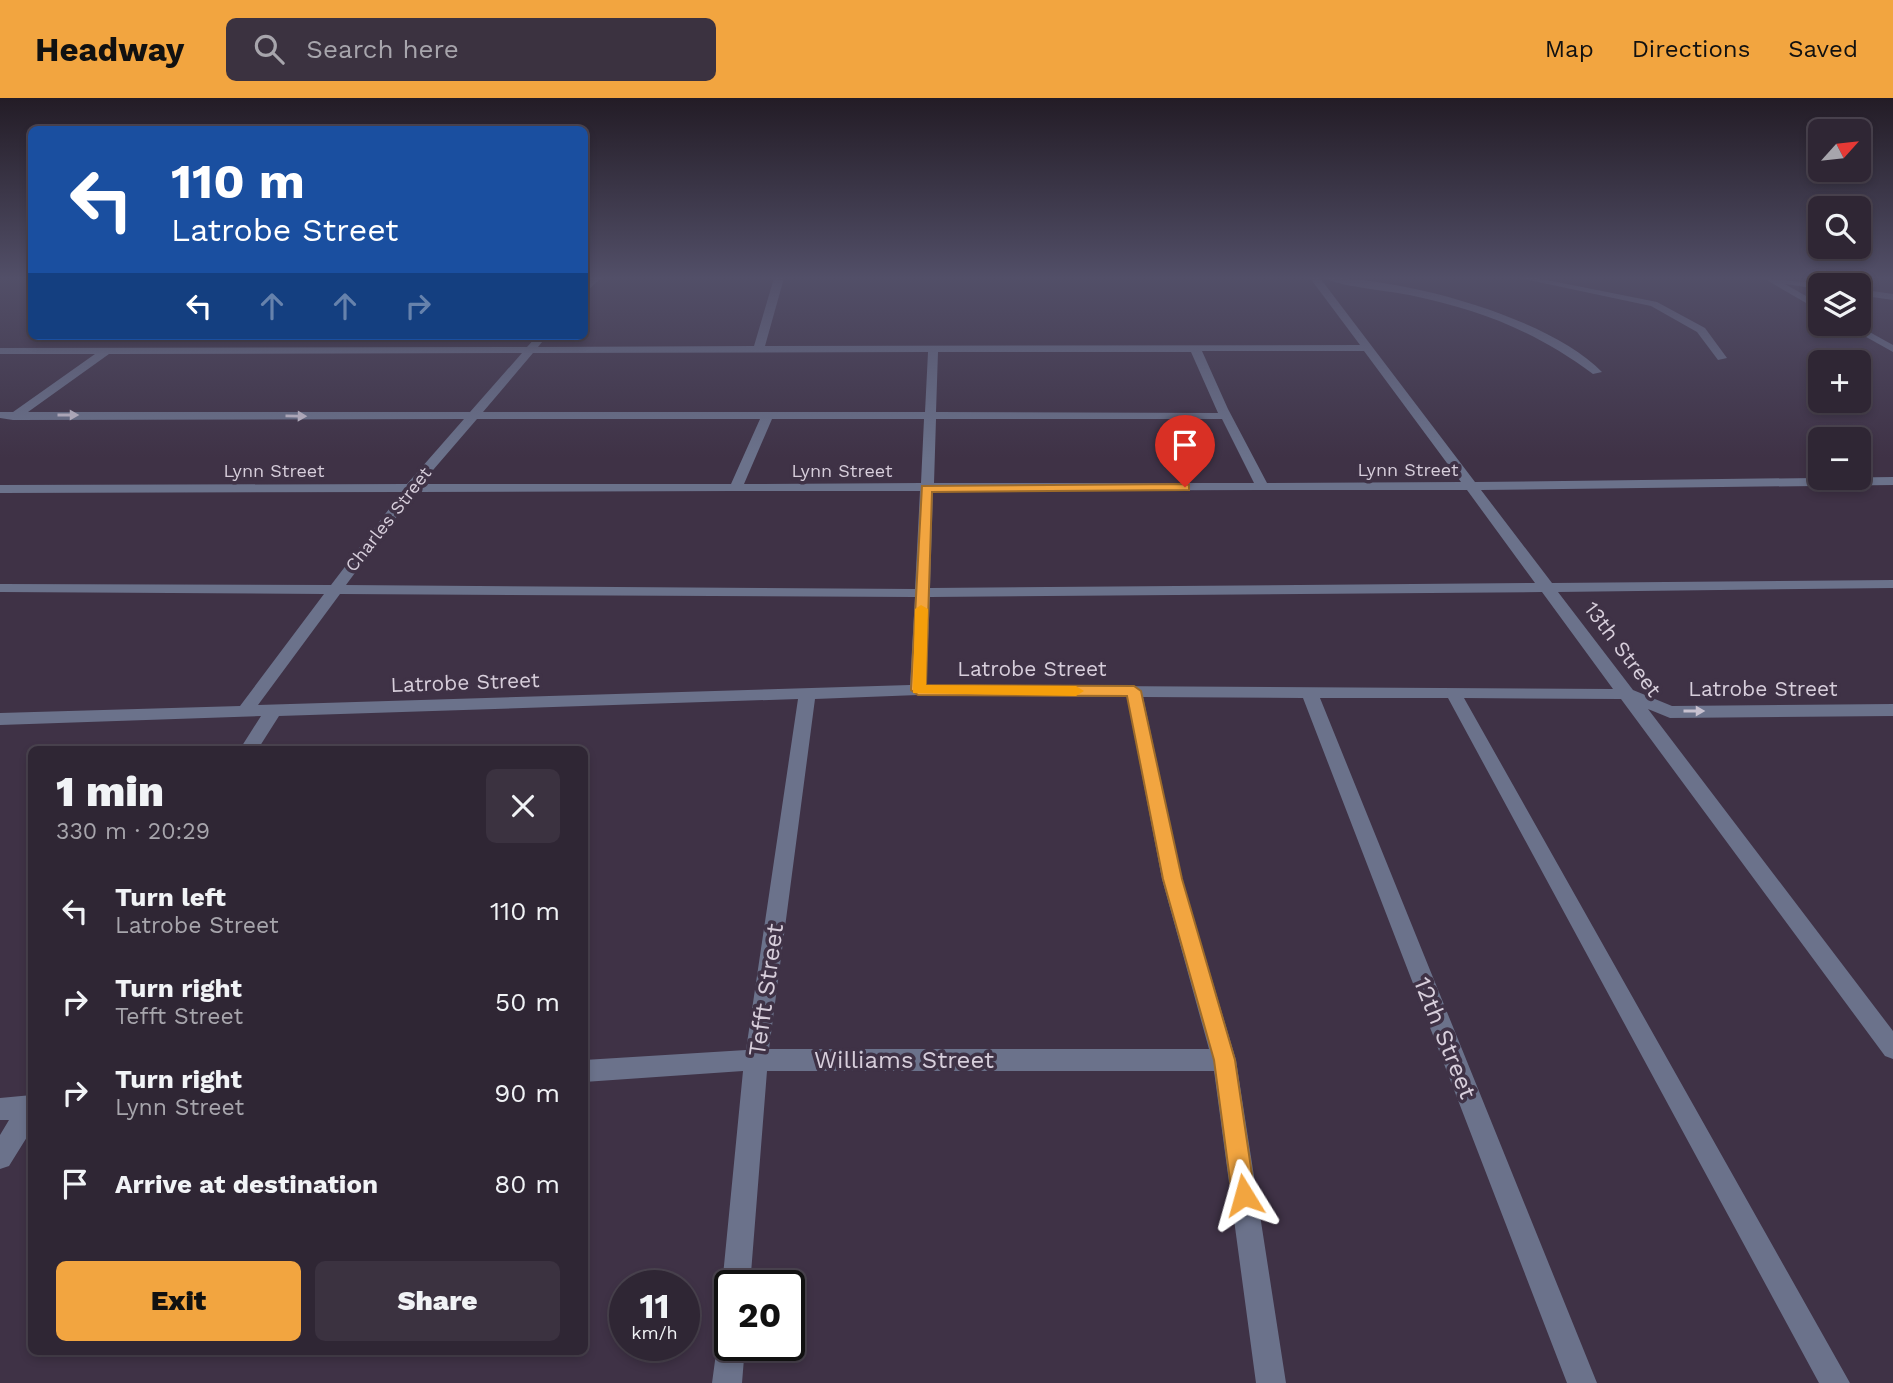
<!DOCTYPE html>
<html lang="en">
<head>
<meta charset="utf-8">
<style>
  :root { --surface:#2f2634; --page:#3b3240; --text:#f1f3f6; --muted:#a7a5ac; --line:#4a434f; --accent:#f2a540 }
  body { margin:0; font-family:"Work Sans",sans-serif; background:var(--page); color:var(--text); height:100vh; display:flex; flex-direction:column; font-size:26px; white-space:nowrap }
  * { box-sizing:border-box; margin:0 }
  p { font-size:23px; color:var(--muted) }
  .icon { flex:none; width:38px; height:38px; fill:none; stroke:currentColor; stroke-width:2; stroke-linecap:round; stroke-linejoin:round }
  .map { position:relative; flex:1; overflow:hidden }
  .side { position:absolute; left:28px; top:648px; width:560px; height:609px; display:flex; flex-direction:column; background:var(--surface); border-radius:10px; box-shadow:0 4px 10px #0003,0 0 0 2px var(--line) }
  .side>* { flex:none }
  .guide { position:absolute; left:28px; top:28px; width:560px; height:214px; border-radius:10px; box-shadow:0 4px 10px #0003,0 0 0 2px var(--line); background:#1a4fa0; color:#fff; overflow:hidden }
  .needle { width:46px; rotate:63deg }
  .controls { position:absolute; left:1808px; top:21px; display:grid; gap:14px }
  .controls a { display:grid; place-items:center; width:63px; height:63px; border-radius:10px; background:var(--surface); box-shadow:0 4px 10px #0003,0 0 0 2px var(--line); font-size:35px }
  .speed { position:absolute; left:609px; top:1172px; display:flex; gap:14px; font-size:35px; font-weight:700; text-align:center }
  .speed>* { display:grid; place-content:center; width:91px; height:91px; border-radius:50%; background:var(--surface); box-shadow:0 4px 10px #0003,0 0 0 2px var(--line); line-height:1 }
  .speed small { font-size:18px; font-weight:400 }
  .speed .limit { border:4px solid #111; border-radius:10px; background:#fff; color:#111 }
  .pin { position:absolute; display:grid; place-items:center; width:60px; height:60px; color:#fff; margin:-72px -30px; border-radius:50% 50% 50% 0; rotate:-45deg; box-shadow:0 0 7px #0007 }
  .pin .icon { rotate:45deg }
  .me { position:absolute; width:77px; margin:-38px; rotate:352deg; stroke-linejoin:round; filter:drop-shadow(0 0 5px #0008) }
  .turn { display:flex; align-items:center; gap:24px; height:147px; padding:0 28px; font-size:32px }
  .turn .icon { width:91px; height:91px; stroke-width:2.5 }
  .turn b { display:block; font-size:49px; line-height:60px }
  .lanes { display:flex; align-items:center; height:66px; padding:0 28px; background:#0003; justify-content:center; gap:35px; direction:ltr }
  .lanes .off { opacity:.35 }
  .round { display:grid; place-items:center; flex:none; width:74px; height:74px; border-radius:10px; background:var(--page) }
  .overview { display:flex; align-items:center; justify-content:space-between; height:119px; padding:0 28px }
  h1 { font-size:42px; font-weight:800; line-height:52px }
  .cta { display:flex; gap:14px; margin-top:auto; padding:14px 28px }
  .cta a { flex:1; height:80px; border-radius:10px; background:var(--accent); color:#111; font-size:28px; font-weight:800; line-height:80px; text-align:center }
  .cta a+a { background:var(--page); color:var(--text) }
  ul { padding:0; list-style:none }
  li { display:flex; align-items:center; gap:21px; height:91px; padding:0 28px }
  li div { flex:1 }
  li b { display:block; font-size:26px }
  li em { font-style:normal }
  header { display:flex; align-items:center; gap:42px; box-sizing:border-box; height:98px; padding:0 35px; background:var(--accent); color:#111 }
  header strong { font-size:33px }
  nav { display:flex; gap:38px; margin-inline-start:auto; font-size:24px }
  .search { width:490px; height:63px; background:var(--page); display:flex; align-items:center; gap:18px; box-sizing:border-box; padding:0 24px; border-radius:10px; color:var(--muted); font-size:26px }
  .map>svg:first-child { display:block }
</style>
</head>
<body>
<header>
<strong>Headway</strong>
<div class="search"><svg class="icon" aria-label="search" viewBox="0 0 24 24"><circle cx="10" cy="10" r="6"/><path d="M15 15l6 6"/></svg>Search here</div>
<nav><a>Map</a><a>Directions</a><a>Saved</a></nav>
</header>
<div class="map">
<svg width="1893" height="1285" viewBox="0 0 1893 1285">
  <rect width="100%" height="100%" fill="#3f3246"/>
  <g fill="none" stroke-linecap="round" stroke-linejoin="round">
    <!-- minor -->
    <g fill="#6b728b" fill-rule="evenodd">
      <polygon points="591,180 601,180 584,196 584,187"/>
      <path d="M774,180H784L765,248L1360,247L1310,180H1320L1475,384L1893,379V387L1481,392L1552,485L1893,482V490L1558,494L1633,592L1672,608L1893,606V618L1670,620L1648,611L1893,933V961L1885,958L1621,601L1464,600L1850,1285H1819L1448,600H1320L1597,1285H1567L1303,600L1143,599L1182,781L1236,962L1286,1285H1256L1214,973H767L750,1188H730V1199L726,1198L722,1188L743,973L584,984V962L746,952L798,601L279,618L258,651H240L261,618L0,627V615L240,608L324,496L0,494V486L331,487L402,394L0,395V387L407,386L464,321L13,322L0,320V314H13L95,256H0V250L527,249L537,238H547L538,249L754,248ZM1202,253H1364L1461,384L1267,385L1228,311ZM928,254L925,314H483L533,255ZM938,254H1191L1218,315L936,314ZM522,255L470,314H28L109,256ZM477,321H760L731,386H421ZM772,321H924L921,385L744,386ZM936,321H1222L1254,385H934ZM1261,392H1467L1535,485L930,490L933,393ZM733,393H920L915,491L346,487L415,394ZM1542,494L1613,591L926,587L930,499ZM340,496L915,499L910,587L258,607ZM918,597L1127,599L1162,781L1209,951H769L815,601Z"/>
      <path d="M1325,180C1401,179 1549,219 1602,274L1593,276C1537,234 1483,213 1414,198C1393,193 1340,189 1325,180Z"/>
      <polygon points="1519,180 1537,180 1657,204 1705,230 1727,260 1718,262 1697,234 1651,208"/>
      <polygon points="1763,180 1823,186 1820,191 1785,186 1820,206 1820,213"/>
      <polygon points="1858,191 1893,196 1893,202 1858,197"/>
      <polygon points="1843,226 1855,226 1893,247 1893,254"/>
      <polygon points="32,997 32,1031 9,1068 0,1071 0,1037 9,1022 0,1022 0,1000"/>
      <polygon points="730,1234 730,1248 745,1248 742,1285 712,1285 717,1248 721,1238"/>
    </g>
  </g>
  <!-- one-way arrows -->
  <defs><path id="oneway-solid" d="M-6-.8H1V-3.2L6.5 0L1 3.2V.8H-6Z" transform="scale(1.75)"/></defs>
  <g fill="#c7c0cf">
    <use href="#oneway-solid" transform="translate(68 317)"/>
    <use href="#oneway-solid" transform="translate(296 318) rotate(1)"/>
    <use href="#oneway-solid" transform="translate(1694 613)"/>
  </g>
  <!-- sky -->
  <linearGradient id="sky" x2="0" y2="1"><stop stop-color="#231c26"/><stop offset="0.5" stop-color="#524f68"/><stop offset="1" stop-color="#524f68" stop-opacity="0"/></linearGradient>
  <rect width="1893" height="360" fill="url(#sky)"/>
  <!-- route -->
  <polygon fill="#f2a540" stroke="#9d6b2a" stroke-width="2" points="1185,386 1189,387 1189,392 932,394 926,587 1134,588 1141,593 1182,781 1235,962 1255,1097 1252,1105 1244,1108 1235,1105 1232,1097 1214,962 1163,781 1127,598 918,597 911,592 922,388"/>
  <!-- slow -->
  <polygon fill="#f59e0b" points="921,507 928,511 926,587 1076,588 1084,593 1076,598 913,595 915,511"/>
  <g text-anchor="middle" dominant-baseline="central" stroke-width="7" stroke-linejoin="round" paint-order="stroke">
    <!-- far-street labels -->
    <g font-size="18" fill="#d7cedb" stroke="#3f3246">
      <text x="1408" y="371">Lynn Street</text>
      <text x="274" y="372">Lynn Street</text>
      <text x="842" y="372">Lynn Street</text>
      <text transform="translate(388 421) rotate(-52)">Charles Street</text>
    </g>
    <!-- street labels -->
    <g font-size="21" fill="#d7cedb" stroke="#3f3246">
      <text transform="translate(1623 551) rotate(53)">13th Street</text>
      <text x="1032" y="570">Latrobe Street</text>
      <text transform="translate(465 584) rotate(-2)">Latrobe Street</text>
      <text x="1763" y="590">Latrobe Street</text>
    </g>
    <!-- near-street labels -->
    <g font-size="24" fill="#d7cedb" stroke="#3f3246">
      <text transform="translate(766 892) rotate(-82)">Tefft Street</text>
      <text transform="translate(1445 940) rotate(68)">12th Street</text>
      <text x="904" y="962">Williams Street</text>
    </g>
  </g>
</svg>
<div class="controls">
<a><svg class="needle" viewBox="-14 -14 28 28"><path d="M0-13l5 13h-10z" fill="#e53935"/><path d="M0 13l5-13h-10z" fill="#a7a5ac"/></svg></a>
<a><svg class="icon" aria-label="search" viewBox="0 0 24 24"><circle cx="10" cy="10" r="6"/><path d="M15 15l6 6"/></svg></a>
<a><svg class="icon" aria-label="layers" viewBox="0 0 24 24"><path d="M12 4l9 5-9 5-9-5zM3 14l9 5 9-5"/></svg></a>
<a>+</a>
<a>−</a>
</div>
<div class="speed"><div>11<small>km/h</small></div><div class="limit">20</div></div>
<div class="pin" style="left:1185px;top:389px;background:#d93025"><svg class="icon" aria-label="arrive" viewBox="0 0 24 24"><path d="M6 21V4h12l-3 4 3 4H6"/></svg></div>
<svg class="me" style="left:1244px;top:1097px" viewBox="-20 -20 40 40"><path d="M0-17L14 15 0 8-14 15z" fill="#f2a540" stroke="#fff" stroke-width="4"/></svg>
<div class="guide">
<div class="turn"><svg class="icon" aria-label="left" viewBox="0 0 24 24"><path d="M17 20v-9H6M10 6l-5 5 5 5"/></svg><div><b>110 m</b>Latrobe Street</div></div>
<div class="lanes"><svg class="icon" aria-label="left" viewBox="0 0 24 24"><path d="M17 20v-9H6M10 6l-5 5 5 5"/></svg><svg class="icon off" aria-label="ahead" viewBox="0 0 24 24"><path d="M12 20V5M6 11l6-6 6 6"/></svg><svg class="icon off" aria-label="ahead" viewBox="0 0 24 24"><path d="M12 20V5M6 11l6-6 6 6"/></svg><svg class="icon off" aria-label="right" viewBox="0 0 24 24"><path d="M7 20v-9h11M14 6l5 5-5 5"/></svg></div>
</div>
<section class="side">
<div class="overview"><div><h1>1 min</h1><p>330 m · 20:29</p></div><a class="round"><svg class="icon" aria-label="close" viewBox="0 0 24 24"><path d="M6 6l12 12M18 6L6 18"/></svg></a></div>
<ul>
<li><svg class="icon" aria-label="left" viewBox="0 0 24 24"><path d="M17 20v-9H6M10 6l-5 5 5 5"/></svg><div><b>Turn left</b><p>Latrobe Street</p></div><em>110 m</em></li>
<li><svg class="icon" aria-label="right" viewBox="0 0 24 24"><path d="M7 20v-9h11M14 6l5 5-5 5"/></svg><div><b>Turn right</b><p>Tefft Street</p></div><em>50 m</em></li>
<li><svg class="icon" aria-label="right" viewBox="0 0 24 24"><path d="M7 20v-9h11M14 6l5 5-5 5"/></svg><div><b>Turn right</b><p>Lynn Street</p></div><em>90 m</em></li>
<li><svg class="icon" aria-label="arrive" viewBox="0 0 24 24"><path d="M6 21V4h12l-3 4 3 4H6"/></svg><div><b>Arrive at destination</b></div><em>80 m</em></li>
</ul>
<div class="cta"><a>Exit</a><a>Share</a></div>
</section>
</div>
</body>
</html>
